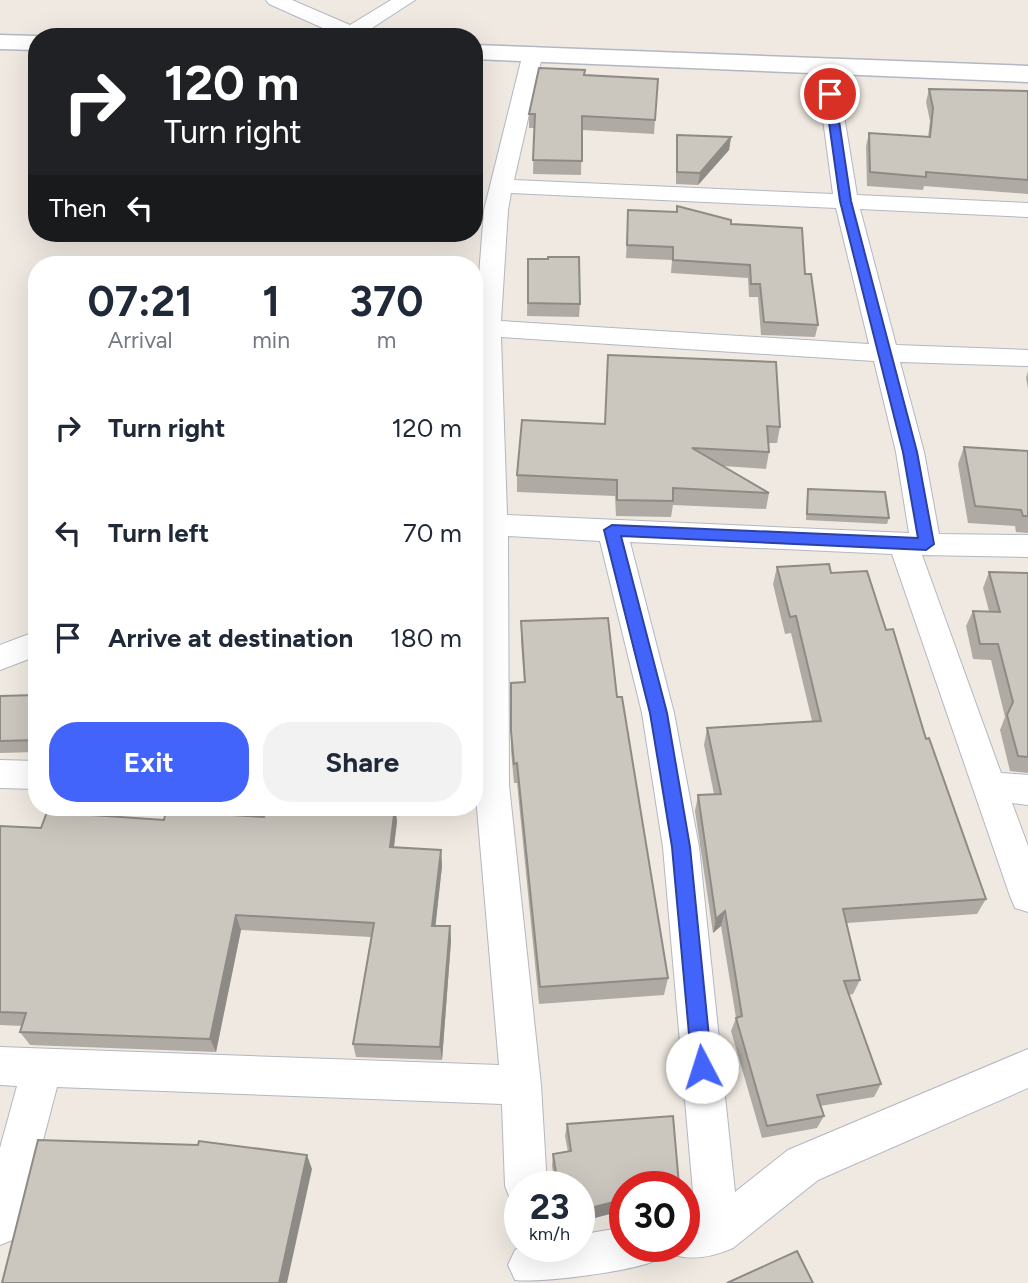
<!DOCTYPE html>
<html lang="en">
<head>
<meta charset="utf-8">
<style>
  :root { --surface:#fff; --page:#f2f2f3; --text:#1f2937; --muted:#747a83; --accent:#4264fb }
  body { margin:0; font-family:Figtree,sans-serif; background:var(--page); color:var(--text); height:100vh; display:flex; flex-direction:column; font-size:26px; white-space:nowrap }
  * { box-sizing:border-box; margin:0 }
  p { font-size:23px; color:var(--muted) }
  .icon { flex:none; width:38px; height:38px; fill:none; stroke:currentColor; stroke-width:2; stroke-linecap:round; stroke-linejoin:round }
  .map { position:relative; flex:1; overflow:hidden }
  .side { position:absolute; left:28px; top:256px; width:455px; height:560px; display:flex; flex-direction:column; background:var(--surface); border-radius:28px; box-shadow:0 7px 28px #0002 }
  .side>* { flex:none }
  .banner { position:absolute; left:28px; top:28px; width:455px; height:214px; border-radius:28px; box-shadow:0 7px 28px #0002; background:#202124; color:#fff; overflow:hidden }
  .speed { position:absolute; left:504px; top:1171px; display:flex; gap:14px; font-size:35px; font-weight:700; text-align:center }
  .speed>* { display:grid; place-content:center; width:91px; height:91px; border-radius:50%; background:var(--surface); box-shadow:0 7px 28px #0002; line-height:1 }
  .speed small { font-size:18px; font-weight:400 }
  .speed .limit { border:10px solid #d22; background:#fff; color:#111 }
  .pin { position:absolute; display:grid; place-items:center; width:60px; height:60px; color:#fff; margin:-30px; border:4px solid #fff; border-radius:50%; box-shadow:0 2px 7px #0007 }
  .me { position:absolute; width:77px; margin:-38px; rotate:355deg; stroke-linejoin:round; filter:drop-shadow(0 0 5px #0008) }
  .turn { display:flex; align-items:center; gap:24px; height:147px; padding:0 21px; font-size:32px }
  .turn .icon { width:91px; height:91px; stroke-width:2.5 }
  .turn b { display:block; font-size:49px; line-height:60px }
  .then { display:flex; align-items:center; height:66px; padding:0 21px; background:#0003; gap:14px; font-size:26px }
  .eta { display:flex; justify-content:space-evenly; align-items:center; height:119px; text-align:center }
  .eta b { font-size:42px; font-weight:700; line-height:49px }
  .button { display:flex; gap:14px; margin-top:auto; padding:14px 21px }
  .button a { flex:1; height:80px; border-radius:28px; background:var(--accent); color:#fff; font-size:28px; font-weight:700; line-height:80px; text-align:center }
  .button a+a { background:var(--page); color:var(--text) }
  ul { padding:0; list-style:none }
  li { display:flex; align-items:center; gap:21px; height:105px; padding:0 21px }
  li div { flex:1 }
  li b { display:block; font-size:26px }
  li em { font-style:normal }
  .map>svg:first-child { display:block }
</style>
</head>
<body>
<div class="map">
<svg width="1028" height="1283" viewBox="0 0 1028 1283">
  <rect width="100%" height="100%" fill="#efe9e1"/>
  <g fill="none" stroke-linecap="round" stroke-linejoin="round">
    <!-- minor casing -->
    <g stroke="#b4b7c1" stroke-width="2">
      <g id="minor">
        <polygon points="266,0 292,0 350,25 391,0 415,0 366,32 370,37 343,37 269,4"/>
        <path d="M533,47L540,49L543,53L514,180L833,194L816,67L819,63H833L836,67L857,195L1028,203V217L860,209L896,345L1028,350V366L900,362L924,452L939,534L1028,535V557L922,555L1001,773L1028,775V805L1012,803L1028,846V912L1015,908L1010,896L892,554L630,542L674,713L699,847L735,1192L788,1150L1028,1049V1088L818,1180L733,1248C712,1257 690,1262 669,1253L666,1246H684V1217L695,1215L663,847L642,713L600,541L508,536L509,785L541,1085L547,1186H520V1204L511,1201L505,1186L502,1104L57,1087L21,1224L15,1239L0,1245V1148L17,1086L0,1085V1047L499,1065L475,785L478,525L475,328L484,210L523,53L526,49ZM511,193L836,208L869,344L501,321L508,210ZM501,337L874,361L896,452L909,533L507,515Z"/>
        <polygon points="37,631 37,656 0,670 0,645"/>
        <polygon points="0,760 37,761 37,789 0,788"/>
        <path d="M625,1227V1246H660L654,1261C629,1272 539,1283 515,1280L508,1265L515,1250L524,1246H579V1235Z"/>
      </g>
    </g>
    <!-- tertiary casing -->
    <g stroke="#b4b7c1" stroke-width="3">
      <g id="tertiary">
        <polygon points="0,35 37,36 42,37 37,37 37,50 0,49"/>
        <polygon points="474,45 1028,66 1028,82 474,59"/>
      </g>
    </g>
    <!-- minor -->
    <use href="#minor" fill="#fff" fill-rule="evenodd"/>
    <!-- tertiary -->
    <use href="#tertiary" fill="#fff" fill-rule="evenodd"/>
  </g>
  <!-- wall -->
  <g fill="#afaba4">
    <polygon points="585,75 658,79 654,134 582,130 581,175 533,174 534,128 529,128 529,114"/>
    <polygon points="929,89 1028,91 1028,194 924,186 923,190 867,186 866,146 869,133 928,137 930,121 926,102"/>
    <polygon points="677,135 731,137 729,150 698,185 676,184 676,148"/>
    <polygon points="677,206 731,224 805,274 818,325 815,337 761,335 758,297 749,297 748,278 671,273 672,260 626,258 628,210 676,212"/>
    <polygon points="528,259 580,304 579,317 527,316"/>
    <polygon points="1028,371 1028,389 1026,378"/>
    <polygon points="605,424 780,427 777,443 768,443 769,452 766,469 723,466 769,493 766,509 673,505 671,517 616,516 615,496 517,492 517,475"/>
    <polygon points="964,447 1028,451 1028,533 1016,532 1015,526 968,523 958,464"/>
    <polygon points="808,489 889,518 887,524 806,520 807,496"/>
    <polygon points="777,567 831,573 886,630 986,899 977,914 847,923 860,980 853,994 849,995 881,1084 874,1097 820,1106 824,1116 817,1128 762,1138 731,1031 736,1018 721,926 713,933 695,811 698,795 714,794 704,745 707,728 812,721 791,633 785,634 773,584"/>
    <polygon points="989,572 1028,573 1028,773 1010,771 1000,730 1005,717 991,660 973,659 966,626 973,611 989,611 983,588"/>
    <polygon points="521,621 617,697 668,978 664,995 539,1004 517,783 514,783 511,751 511,683 524,682 521,641"/>
    <polygon points="37,695 37,752 0,753 0,696"/>
    <polygon points="395,807 397,821 394,847 441,850 442,866 435,926 450,926 451,941 442,1060 356,1057 353,1044 371,937 241,930 216,1052 30,1045 20,1032 22,1026 0,1025 0,826 41,828 164,820 264,817"/>
    <polygon points="567,1124 625,1186 625,1210 579,1222 579,1186 555,1186 552,1166 553,1154 568,1152 565,1136"/>
  </g>
  <!-- shaded-wall -->
  <g fill="#8e8b86">
    <polygon points="731,137 729,150 698,185 700,173"/>
    <polygon points="395,807 397,821 392,863 390,847"/>
    <polygon points="441,850 442,866 434,940 432,926"/>
    <polygon points="725,911 721,926 713,933 716,919"/>
    <polygon points="236,915 241,930 216,1052 210,1039"/>
    <polygon points="450,926 451,941 442,1060 440,1047"/>
    <polygon points="307,1155 312,1169 287,1283 279,1283"/>
    <polygon points="625,1199 625,1210 579,1222 579,1211"/>
  </g>
  <!-- building -->
  <g fill="#cbc7bf" stroke="#8e8b86" stroke-width="2">
    <polygon points="539,68 585,70 584,75 658,79 655,120 582,116 582,161 533,160 535,114 529,114"/>
    <polygon points="929,89 1028,91 1028,180 926,172 926,177 870,172 869,133 930,137 933,108"/>
    <polygon points="677,135 731,137 700,173 677,172"/>
    <polygon points="677,206 731,220 731,224 802,228 805,274 811,274 818,325 764,322 760,284 751,284 750,265 673,260 673,247 627,245 628,210 677,212"/>
    <polygon points="548,257 579,257 580,304 528,303 528,259 548,259"/>
    <polygon points="608,355 776,362 780,427 767,426 769,452 692,448 769,493 673,488 673,501 617,500 617,480 517,475 522,420 605,424"/>
    <polygon points="964,447 1028,451 1028,516 1023,516 1021,510 975,506"/>
    <polygon points="808,489 885,492 889,518 807,514"/>
    <polygon points="829,564 831,573 867,571 886,630 893,629 926,739 929,738 986,899 843,909 860,980 844,981 881,1084 817,1095 824,1116 767,1126 736,1018 742,1016 725,911 716,919 698,795 721,794 707,728 821,721 796,616 790,617 777,567"/>
    <polygon points="989,572 1028,573 1028,757 1018,756 1007,715 1013,702 998,644 980,644 973,611 1000,612"/>
    <polygon points="608,618 617,697 622,697 668,978 540,987 517,763 514,764 511,731 511,683 525,682 521,621"/>
    <polygon points="37,695 37,740 0,741 0,696"/>
    <polygon points="266,807 395,807 390,847 441,850 432,926 450,926 440,1047 353,1044 374,923 236,915 210,1039 20,1032 26,1013 0,1012 0,826 41,828 47,812 164,820 166,811 264,817"/>
    <polygon points="673,1116 679,1185 673,1186 625,1186 625,1199 579,1211 579,1186 558,1186 553,1154 571,1151 567,1124"/>
    <polygon points="38,1140 198,1145 199,1141 307,1155 279,1283 2,1283"/>
    <polygon points="797,1251 813,1283 727,1283"/>
  </g>
  <!-- route -->
  <polygon fill="#4264fb" stroke="#2b41a3" stroke-width="2" points="830,91 835,94 851,201 917,452 934,544 926,550 621,536 667,713 690,847 712,1067 709,1074 702,1077 695,1074 692,1067 672,847 659,767 650,713 604,530 612,525 918,538 903,452 840,201 825,94"/>
</svg>
<div class="speed"><div>23<small>km/h</small></div><div class="limit">30</div></div>
<div class="pin" style="left:830px;top:94px;background:#d93025"><svg class="icon" aria-label="arrive" viewBox="0 0 24 24"><path d="M6 21V4h12l-3 4 3 4H6"/></svg></div>
<svg class="me" style="left:702px;top:1067px" viewBox="-20 -20 40 40"><circle r="19" fill="#fff"/><path d="M0-13L10 11 0 6-10 11z" fill="#4264fb"/></svg>
<div class="banner">
<div class="turn"><svg class="icon" aria-label="right" viewBox="0 0 24 24"><path d="M7 20v-9h11M14 6l5 5-5 5"/></svg><div><b>120 m</b>Turn right</div></div>
<div class="then">Then<svg class="icon" aria-label="left" viewBox="0 0 24 24"><path d="M17 20v-9H6M10 6l-5 5 5 5"/></svg></div>
</div>
<section class="side">
<div class="eta">
<div><b>07:21</b><p>Arrival</p></div>
<div><b>1</b><p>min</p></div>
<div><b>370</b><p>m</p></div>
</div>
<ul>
<li><svg class="icon" aria-label="right" viewBox="0 0 24 24"><path d="M7 20v-9h11M14 6l5 5-5 5"/></svg><div><b>Turn right</b></div><em>120 m</em></li>
<li><svg class="icon" aria-label="left" viewBox="0 0 24 24"><path d="M17 20v-9H6M10 6l-5 5 5 5"/></svg><div><b>Turn left</b></div><em>70 m</em></li>
<li><svg class="icon" aria-label="arrive" viewBox="0 0 24 24"><path d="M6 21V4h12l-3 4 3 4H6"/></svg><div><b>Arrive at destination</b></div><em>180 m</em></li>
</ul>
<div class="button"><a>Exit</a><a>Share</a></div>
</section>
</div>
</body>
</html>
